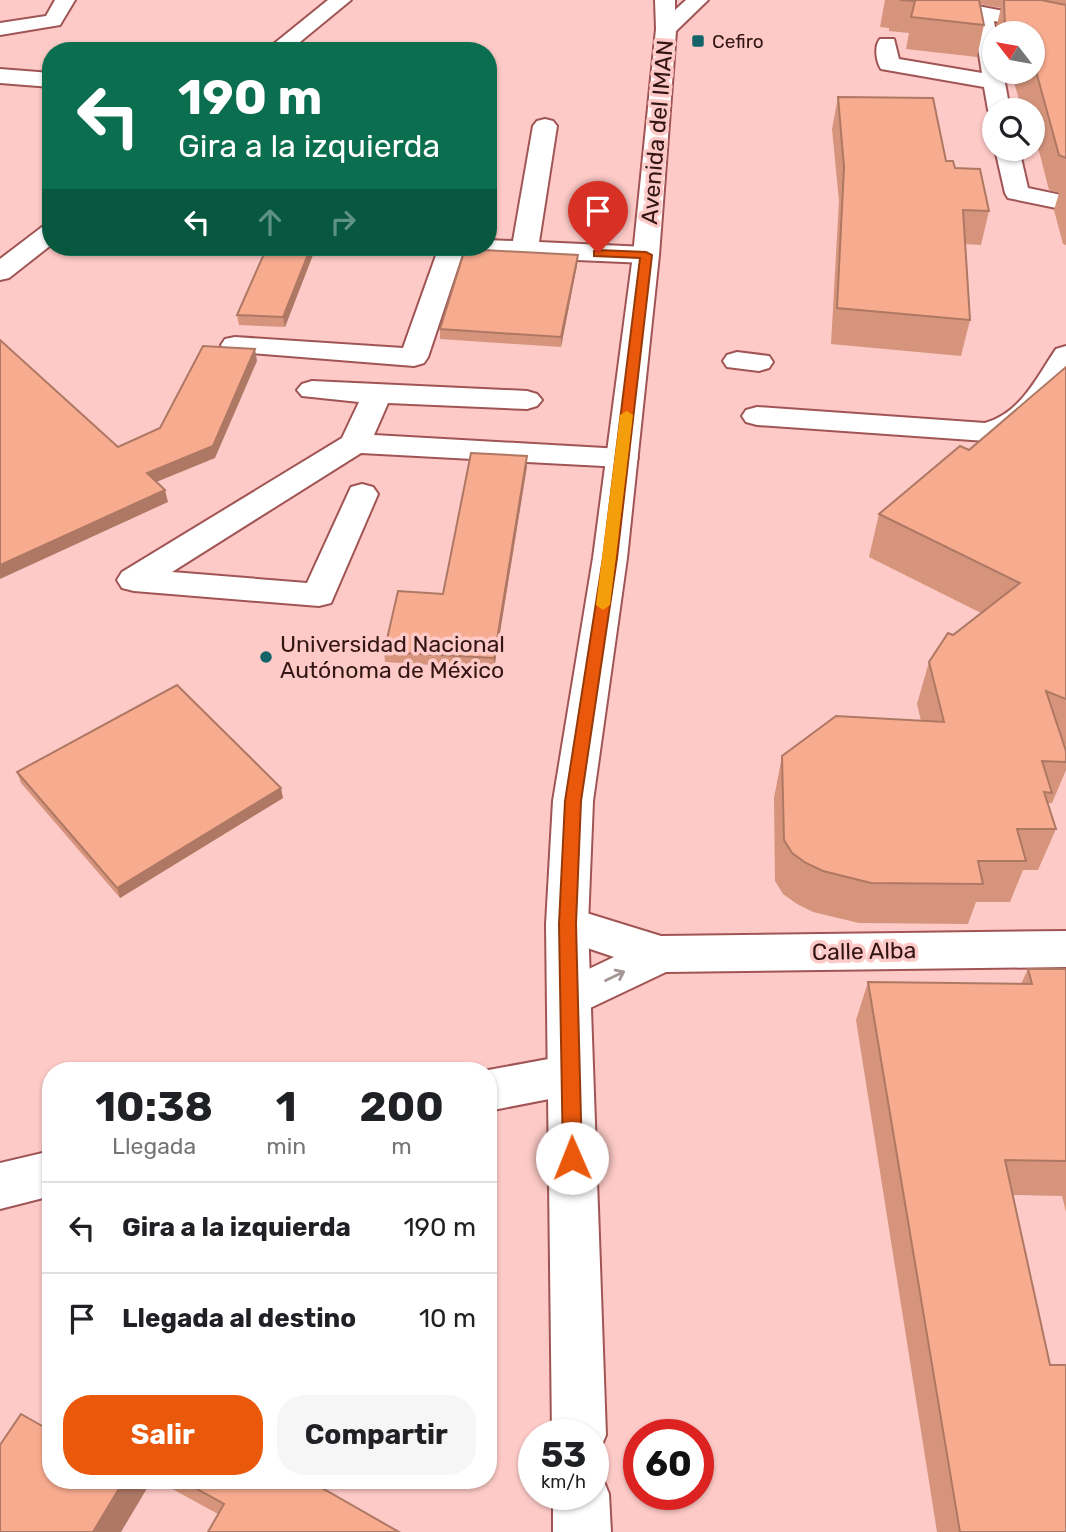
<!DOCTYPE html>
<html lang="es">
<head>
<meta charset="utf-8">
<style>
  :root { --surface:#fff; --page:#f6f6f6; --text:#202124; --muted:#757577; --line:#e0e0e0; --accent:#ea580c }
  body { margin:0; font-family:Rubik,sans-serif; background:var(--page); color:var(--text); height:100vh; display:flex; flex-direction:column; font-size:26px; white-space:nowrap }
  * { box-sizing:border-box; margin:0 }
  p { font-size:23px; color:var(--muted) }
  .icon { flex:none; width:38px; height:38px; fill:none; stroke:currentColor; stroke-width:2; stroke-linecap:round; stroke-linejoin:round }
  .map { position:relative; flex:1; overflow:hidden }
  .drawer { position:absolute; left:42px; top:1062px; width:455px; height:427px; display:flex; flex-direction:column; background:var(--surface); border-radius:28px; box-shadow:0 2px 5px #0004 }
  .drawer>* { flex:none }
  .top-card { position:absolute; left:42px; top:42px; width:455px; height:214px; border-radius:28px; box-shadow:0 2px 5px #0004; background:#0b6e4f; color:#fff; overflow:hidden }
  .needle { width:46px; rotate:301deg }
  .fabs { position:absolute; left:982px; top:21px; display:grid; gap:14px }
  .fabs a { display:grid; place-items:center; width:63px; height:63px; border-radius:50%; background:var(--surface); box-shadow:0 2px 5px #0004; font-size:35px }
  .speed { position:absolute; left:518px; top:1419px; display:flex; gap:14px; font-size:35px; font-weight:700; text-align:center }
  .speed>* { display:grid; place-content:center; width:91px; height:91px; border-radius:50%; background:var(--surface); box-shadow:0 2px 5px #0004; line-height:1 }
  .speed small { font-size:18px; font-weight:400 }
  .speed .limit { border:10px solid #d22; background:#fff; color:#111 }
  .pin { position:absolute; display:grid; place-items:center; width:60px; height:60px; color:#fff; margin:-72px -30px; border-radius:50% 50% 50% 0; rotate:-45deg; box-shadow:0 0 7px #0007 }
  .pin .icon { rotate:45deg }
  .me { position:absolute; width:77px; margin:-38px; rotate:359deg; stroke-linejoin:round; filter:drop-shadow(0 0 5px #0008) }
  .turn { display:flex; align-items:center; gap:24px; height:147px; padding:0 21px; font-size:32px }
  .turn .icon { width:91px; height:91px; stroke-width:2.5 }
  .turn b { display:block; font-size:49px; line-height:60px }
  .lanes { display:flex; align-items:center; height:66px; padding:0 21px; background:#0003; justify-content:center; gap:35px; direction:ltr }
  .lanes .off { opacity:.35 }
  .eta { display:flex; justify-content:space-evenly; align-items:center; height:119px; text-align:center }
  .eta b { font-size:42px; font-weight:700; line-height:49px }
  .cta { display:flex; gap:14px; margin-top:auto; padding:14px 21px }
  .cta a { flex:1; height:80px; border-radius:28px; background:var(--accent); color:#fff; font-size:28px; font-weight:700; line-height:80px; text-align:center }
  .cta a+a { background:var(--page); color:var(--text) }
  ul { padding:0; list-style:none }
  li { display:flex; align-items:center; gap:21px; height:91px; padding:0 21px; border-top:2px solid var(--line) }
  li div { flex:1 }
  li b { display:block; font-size:26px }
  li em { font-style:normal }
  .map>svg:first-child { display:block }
</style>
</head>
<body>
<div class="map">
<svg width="1066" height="1532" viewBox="0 0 1066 1532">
  <rect width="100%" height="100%" fill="#fdcac7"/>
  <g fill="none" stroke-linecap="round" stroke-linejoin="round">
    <!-- minor casing -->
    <g stroke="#a05554" stroke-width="4">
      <g id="minor">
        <polygon points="55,0 75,0 60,25 0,35 0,23 46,16"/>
        <polygon points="328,0 351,0 289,51 265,51"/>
        <path d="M906,0H947L1066,23V35L994,21L996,33L994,72H1003L1010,110H994V116L988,110L984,87L881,69C876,61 874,46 880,39H894L899,59L982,73L973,17L909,4Z"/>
        <polygon points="0,69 51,73 51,87 0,83"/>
        <polygon points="545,119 553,121 557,126 539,242 646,247 655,249 659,255 655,261 646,263 462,255 428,357 424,363 414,366 225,351 221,345 225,339 235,337 403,348 439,247 488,247 488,240 513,241 533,126 537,121"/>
        <polygon points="995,149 1019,149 1028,188 1066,196 1066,210 1008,198 1005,193"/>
        <polygon points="51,224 51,245 9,278 0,280 0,259 42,227"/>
        <path d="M1066,346V377L1038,420L1019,432L986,441L757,425L746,422L742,416L746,410L757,407L985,423C1021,413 1036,378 1056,349Z"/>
        <polygon points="737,352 769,356 773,362 769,368 759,371 727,367 723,361 727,355"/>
        <polygon points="312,381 527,391 537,394 542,400 537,406 527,409 388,403 374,435 622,449 633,451 638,458 633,465 622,467 361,453 172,572 307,583 351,487 362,484 373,487 378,494 331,603 319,606 134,591 122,588 117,580 122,572 342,438 359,402 302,396 297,390 302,384"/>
        <polygon points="567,907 661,936 1066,931 1066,967 666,972 569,1018 553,1012 547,999 553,986 614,957 552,936 546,924 552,912"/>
        <polygon points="570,1055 586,1061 593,1075 586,1089 570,1095 488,1111 488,1071 483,1071"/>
        <polygon points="51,1151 51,1196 0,1209 0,1163"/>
      </g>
    </g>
    <!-- major casing -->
    <g stroke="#a05554" stroke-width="4">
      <g id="major">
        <polygon points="655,0 675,0 675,10 686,0 708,0 676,31 659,255 627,558 593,801 588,924 606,1435 598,1454 593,1456 593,1435 552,1435 546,924 553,801 593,558 633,255 656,29"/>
        <polygon points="593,1471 601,1474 609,1494 611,1532 553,1532 553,1494 593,1494"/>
      </g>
    </g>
    <!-- minor -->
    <use href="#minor" fill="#fff" fill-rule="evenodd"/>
    <!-- major -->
    <use href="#major" fill="#fff" fill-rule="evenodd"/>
  </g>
  <!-- wall -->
  <g fill="#d5947b">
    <polygon points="885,0 1066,0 1066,245 1063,244 1054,210 1059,193 1049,190 1032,124 1032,110 1029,110 1027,104 1020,103 1011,72 1032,72 1032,33 997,33 997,24 1001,8 980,4 984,25 977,57 906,49 909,33 889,31 889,28 880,27"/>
    <polygon points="838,97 946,161 955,168 989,211 981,245 965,244 970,320 961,356 831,344 839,201 832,129"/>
    <polygon points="267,247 316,247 285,327 239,325 237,315"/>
    <polygon points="578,255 577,265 561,347 440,339 440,329"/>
    <polygon points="1066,367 1066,748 1065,747 1066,751 1066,770 1052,803 1048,803 1056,829 1038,870 1023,870 1010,902 976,902 968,924 859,923 813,912 797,904 783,894 775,881 774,798 782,756 921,721 917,704 929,662 953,635 981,613 869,557 879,514 969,450"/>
    <polygon points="527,456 527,466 494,669 385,662 384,652 443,594"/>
    <polygon points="17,772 283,798 120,898 21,783"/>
    <polygon points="1028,969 1066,969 1066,1212 1062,1196 1013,1195 1050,1365 1066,1532 937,1532 856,1020 868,982 1021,984"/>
    <polygon points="156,1480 308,1480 218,1514"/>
  </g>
  <!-- shaded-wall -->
  <g fill="#ae7864">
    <polygon points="311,247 316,247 285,327 283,317"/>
    <polygon points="578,255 577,265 561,347 561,337"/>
    <polygon points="255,349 257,361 215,458 149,485 147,473"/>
    <polygon points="527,456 527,466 494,669 494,658"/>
    <polygon points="165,490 168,502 0,579 0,565"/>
    <polygon points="281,788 283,798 120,898 117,888"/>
    <polygon points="124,1480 152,1480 121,1532 93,1532"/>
  </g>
  <!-- building -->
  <g fill="#f8ac8f" stroke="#ae7864" stroke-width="2">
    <polygon points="900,0 979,0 984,25 911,17 915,1"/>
    <polygon points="1004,0 1041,0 1066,5 1066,158 1059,155 1036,71 1032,71 1032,33 1017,33 1016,28 1005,27"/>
    <polygon points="838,97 933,98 946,161 953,161 955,168 980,169 989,211 963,210 970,320 837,308 844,167"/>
    <polygon points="267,247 311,247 283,317 237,315"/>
    <polygon points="465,249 578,255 561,337 440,329"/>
    <polygon points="0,340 118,447 160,428 203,346 255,349 213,446 147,473 165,490 0,565"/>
    <polygon points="1066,367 1066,699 1046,691 1066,751 1066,762 1042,761 1052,793 1044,792 1056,829 1017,829 1026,861 978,861 983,884 871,883 823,871 806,863 792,853 784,840 782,756 836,716 944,722 929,662 948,633 953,635 1020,583 879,514 960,446 969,450"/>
    <polygon points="471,453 527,456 494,658 384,652 398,591 443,594"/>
    <polygon points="177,685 281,788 117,888 17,772"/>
    <polygon points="1028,969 1066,969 1066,1161 1005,1160 1050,1365 1066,1365 1066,1532 960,1532 868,982 1032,984"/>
    <polygon points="21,1414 51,1431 51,1480 124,1480 93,1532 0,1532 0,1445"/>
    <polygon points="181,1480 308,1480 399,1532 208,1532 224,1504"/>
  </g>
  <!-- one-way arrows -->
  <defs><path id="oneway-shaft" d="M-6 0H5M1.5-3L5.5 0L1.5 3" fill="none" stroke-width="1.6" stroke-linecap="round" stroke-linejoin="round" transform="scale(1.75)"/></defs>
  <use stroke="#a39695" href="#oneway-shaft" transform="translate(615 976) rotate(-26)"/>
  <!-- route -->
  <polygon fill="#ea580c" stroke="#983908" stroke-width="2" points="598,250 646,252 652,255 617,558 581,801 576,924 582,1158 579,1165 572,1167 565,1165 563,1158 559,924 565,801 603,558 640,258 594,256 594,251"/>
  <!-- slow -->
  <polygon fill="#f59e0b" points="627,411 633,415 610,605 603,610 596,605 620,415"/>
  <!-- markers -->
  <g fill="#136368" stroke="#fdcac7" stroke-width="2.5">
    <rect x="691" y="34" width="14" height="14" rx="3.5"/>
    <circle cx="266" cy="657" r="7"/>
  </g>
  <g text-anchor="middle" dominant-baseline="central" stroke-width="7" stroke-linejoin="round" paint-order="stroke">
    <!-- far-poi labels -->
    <g font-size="19" fill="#331514" stroke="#fdcac7" text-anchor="start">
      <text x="712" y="41">Cefiro</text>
    </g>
    <!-- street labels -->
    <g font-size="23" fill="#331514" stroke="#fdcac7">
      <text transform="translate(657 132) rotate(-85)">Avenida del IMAN</text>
      <text transform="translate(864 951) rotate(-1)">Calle Alba</text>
    </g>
    <!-- poi labels -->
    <g font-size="23" fill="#331514" stroke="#fdcac7" text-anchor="start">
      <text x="280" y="644">Universidad Nacional<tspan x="280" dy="26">Autónoma de México</tspan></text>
    </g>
  </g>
</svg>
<div class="fabs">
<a><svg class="needle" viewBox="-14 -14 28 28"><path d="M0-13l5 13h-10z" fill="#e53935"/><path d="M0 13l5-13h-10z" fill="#757577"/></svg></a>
<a><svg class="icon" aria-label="search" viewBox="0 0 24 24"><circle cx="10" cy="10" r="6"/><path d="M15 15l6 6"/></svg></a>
</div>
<div class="speed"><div>53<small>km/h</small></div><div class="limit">60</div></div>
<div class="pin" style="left:598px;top:253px;background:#d93025"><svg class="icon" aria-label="arrive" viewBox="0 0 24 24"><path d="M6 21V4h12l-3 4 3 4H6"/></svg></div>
<svg class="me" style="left:572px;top:1158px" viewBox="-20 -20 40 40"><circle r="19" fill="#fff"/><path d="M0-13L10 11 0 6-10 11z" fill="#ea580c"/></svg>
<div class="top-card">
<div class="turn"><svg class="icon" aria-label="left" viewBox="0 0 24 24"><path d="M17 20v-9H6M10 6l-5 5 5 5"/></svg><div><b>190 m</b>Gira a la izquierda</div></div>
<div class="lanes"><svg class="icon" aria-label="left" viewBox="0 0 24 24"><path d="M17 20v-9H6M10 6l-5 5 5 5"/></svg><svg class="icon off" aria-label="ahead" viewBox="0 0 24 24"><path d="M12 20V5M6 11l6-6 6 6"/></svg><svg class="icon off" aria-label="right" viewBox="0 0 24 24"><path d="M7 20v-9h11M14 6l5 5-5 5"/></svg></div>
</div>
<section class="drawer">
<div class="eta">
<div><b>10:38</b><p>Llegada</p></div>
<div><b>1</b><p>min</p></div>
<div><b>200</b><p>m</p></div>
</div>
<ul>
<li><svg class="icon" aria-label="left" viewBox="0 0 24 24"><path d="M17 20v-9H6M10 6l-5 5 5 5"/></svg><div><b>Gira a la izquierda</b></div><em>190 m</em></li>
<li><svg class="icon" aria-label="arrive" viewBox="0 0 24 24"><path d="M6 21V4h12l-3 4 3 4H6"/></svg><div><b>Llegada al destino</b></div><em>10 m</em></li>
</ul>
<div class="cta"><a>Salir</a><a>Compartir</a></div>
</section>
</div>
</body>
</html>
